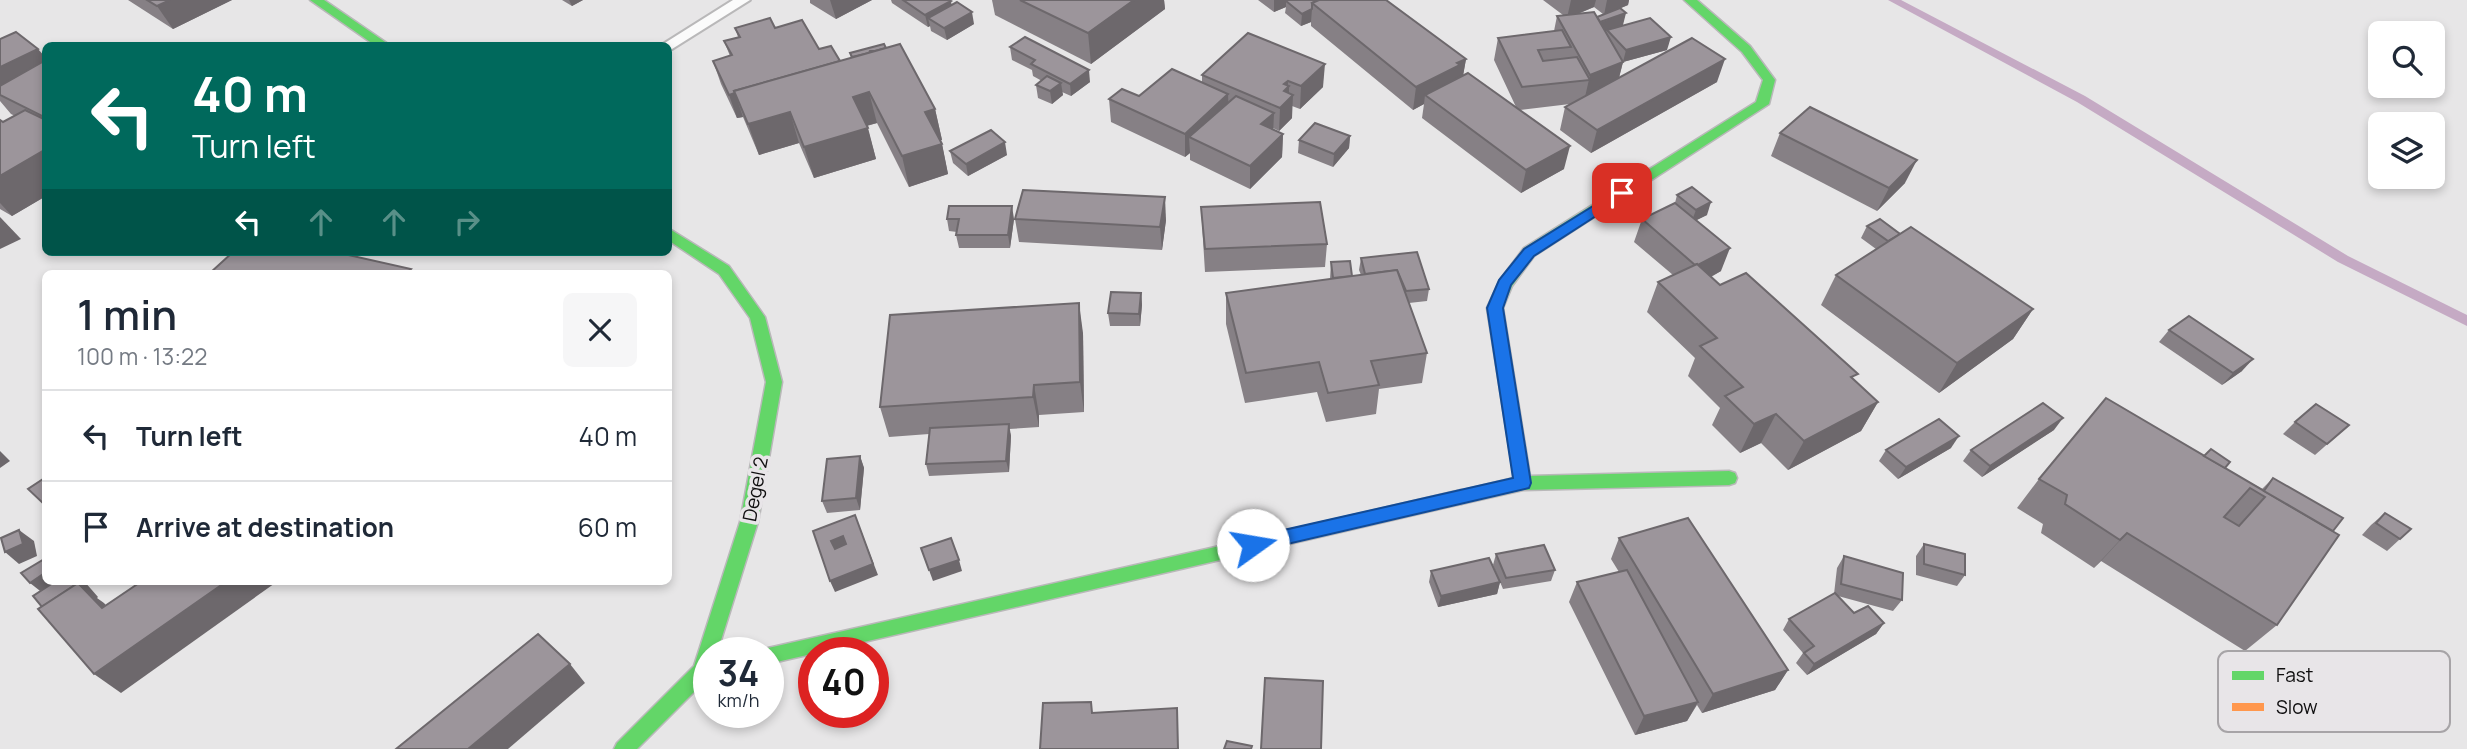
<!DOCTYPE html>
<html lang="en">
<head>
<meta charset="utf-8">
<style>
  :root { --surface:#fff; --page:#f6f6f7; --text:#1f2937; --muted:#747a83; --line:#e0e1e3 }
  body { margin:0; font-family:Manrope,sans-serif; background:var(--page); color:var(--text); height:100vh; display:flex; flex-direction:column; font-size:26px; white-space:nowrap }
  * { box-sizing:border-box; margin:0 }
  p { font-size:23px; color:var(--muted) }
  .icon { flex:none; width:38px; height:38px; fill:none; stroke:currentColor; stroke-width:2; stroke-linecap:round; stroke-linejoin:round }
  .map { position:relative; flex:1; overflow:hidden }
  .details { position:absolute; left:42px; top:270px; width:630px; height:315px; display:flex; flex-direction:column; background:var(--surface); border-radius:10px; box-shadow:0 4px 10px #0003 }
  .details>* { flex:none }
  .banner { position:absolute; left:42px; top:42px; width:630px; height:214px; border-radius:10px; box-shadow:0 4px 10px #0003; background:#00695c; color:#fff; overflow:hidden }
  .fabs { position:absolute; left:2368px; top:21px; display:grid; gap:14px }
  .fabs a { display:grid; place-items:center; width:77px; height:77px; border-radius:10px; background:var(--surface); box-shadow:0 4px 10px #0003; font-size:35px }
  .speed { position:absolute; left:693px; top:637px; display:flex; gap:14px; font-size:35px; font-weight:700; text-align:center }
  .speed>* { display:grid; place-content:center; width:91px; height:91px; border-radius:50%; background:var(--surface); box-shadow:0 4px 10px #0003; line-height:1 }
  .speed small { font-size:18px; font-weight:400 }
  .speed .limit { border:10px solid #d22; background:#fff; color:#111 }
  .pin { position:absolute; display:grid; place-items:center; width:60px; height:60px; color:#fff; margin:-30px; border-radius:14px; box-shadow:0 4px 10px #0006 }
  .me { position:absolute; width:77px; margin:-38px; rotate:77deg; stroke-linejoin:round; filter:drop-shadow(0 0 5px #0008) }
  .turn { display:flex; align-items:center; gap:24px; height:147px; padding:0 35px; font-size:32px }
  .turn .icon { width:91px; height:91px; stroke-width:2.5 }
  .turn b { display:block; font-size:49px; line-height:60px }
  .lanes { display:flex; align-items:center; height:66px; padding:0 35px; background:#0003; justify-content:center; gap:35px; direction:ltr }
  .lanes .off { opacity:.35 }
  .round { display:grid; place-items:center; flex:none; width:74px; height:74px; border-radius:10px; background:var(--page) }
  .head { display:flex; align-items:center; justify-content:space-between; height:119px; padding:0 35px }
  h1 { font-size:42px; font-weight:600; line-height:52px }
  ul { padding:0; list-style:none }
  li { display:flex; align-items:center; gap:21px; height:91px; padding:0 35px; border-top:2px solid var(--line) }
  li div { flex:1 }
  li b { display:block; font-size:26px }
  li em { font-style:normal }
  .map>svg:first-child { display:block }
</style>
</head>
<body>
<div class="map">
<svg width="2467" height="749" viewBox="0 0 2467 749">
  <rect width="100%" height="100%" fill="#e7e6e7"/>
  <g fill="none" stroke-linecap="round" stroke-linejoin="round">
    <!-- stream -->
    <polygon fill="#c5aac4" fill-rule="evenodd" points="1888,0 1901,0 2085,96 2348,256 2467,315 2467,326 2338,262 2077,102"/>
    <!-- lane casing -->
    <g stroke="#b9b8b9" stroke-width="4">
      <polygon id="lane" points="733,0 750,0 672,49 668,50 668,46 660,46"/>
    </g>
    <!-- fast casing -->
    <g stroke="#b9b8b9" stroke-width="3">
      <g id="fast">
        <polygon points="310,0 324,0 391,46 376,46"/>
        <polygon points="1684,0 1697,0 1750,46 1775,80 1769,104 1534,256 1512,286 1503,308 1530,476 1729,471 1735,473 1737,478 1735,483 1729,485 1523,490 1461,504 1455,502 1453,497 1455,492 1514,478 1487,308 1500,280 1524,248 1756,102 1763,80 1742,52"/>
        <polygon points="668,228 729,266 765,317 782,382 758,522 717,653 709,653 709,677 637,749 614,749 617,743 694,666 740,522 766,382 750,318 719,274 668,240"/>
        <polygon points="1233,543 1239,545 1242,550 1239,555 1233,557 768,664 768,653 760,653 768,648"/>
      </g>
    </g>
    <!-- slow casing -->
    <g stroke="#b9b8b9" stroke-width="3">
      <polygon id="slow" points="1461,490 1467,492 1469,497 1467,502 1461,504 1233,557 1227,555 1224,550 1227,545 1233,543"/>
    </g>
    <!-- lane -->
    <use href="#lane" fill="#fbfbfb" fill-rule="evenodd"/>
    <!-- fast -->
    <use href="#fast" fill="#63d668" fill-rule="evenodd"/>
    <!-- slow -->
    <use href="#slow" fill="#ff974d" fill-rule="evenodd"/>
  </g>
  <!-- wall -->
  <g fill="#868085" fill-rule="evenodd">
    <polygon points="128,0 232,0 173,29"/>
    <polygon points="562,0 583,0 572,6"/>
    <polygon points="810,0 872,0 836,19 810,3"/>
    <polygon points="891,0 949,0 951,5 974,24 947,40 931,31 930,26 928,27 892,3"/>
    <polygon points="992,0 1164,0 1165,9 1091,64 995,15"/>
    <path d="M1258,0H1386L1466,59L1463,75L1516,107L1494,60L1498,38L1554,31L1557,16L1563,15L1543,0H1629L1628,5L1614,11L1623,25L1667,50L1623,62L1619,78L1717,82L1591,153L1560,130L1565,107L1570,104L1520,110L1564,169L1521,193L1422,118L1424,104L1413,110L1311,26V22L1301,26L1285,13L1286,7L1274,12ZM1594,7L1603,14L1597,17L1578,14Z"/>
    <polygon points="735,28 775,28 840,61 851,58 850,53 886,48 935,109 942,140 940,140 942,144 948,174 909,187 877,123 867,126 876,159 814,178 799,143 759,155 743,117 737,118 721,84 713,61 730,56 724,41 738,37"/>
    <polygon points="1248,33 1323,87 1300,109 1292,106 1292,118 1279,131 1273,128 1273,130 1283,134 1282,157 1250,189 1190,160 1190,153 1185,157 1111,122 1109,99 1139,96 1202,83 1202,75"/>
    <polygon points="0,39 46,58 46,196 12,216 0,209 0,120 3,122 15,116 11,114 0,101"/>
    <polygon points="1010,47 1090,82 1071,96 1062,92 1063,95 1052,104 1038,98 1036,85 1042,81 1033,76 1032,70 1012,60"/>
    <polygon points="1780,133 1905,183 1877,211 1771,156"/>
    <polygon points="1350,136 1349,148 1333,167 1298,153 1299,140"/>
    <polygon points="950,151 1007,155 968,176 953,163"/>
    <polygon points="1677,195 1707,215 1696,220 1721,271 1711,277 1720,285 1854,380 1878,402 1861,431 1788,470 1761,443 1740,453 1712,425 1720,408 1688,376 1695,358 1647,312 1658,282 1673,275 1634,242 1642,219 1675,203"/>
    <polygon points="1201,207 1327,244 1325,267 1205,272"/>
    <polygon points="947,219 1014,219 1010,248 959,248 956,235 957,232 949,231"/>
    <polygon points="1015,219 1166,220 1162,250 1019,242"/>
    <polygon points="1867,226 1900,234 2033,309 2013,339 1939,393 1821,305 1836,275 1876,249 1861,238"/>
    <polygon points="1361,258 1429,289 1427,301 1409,303 1427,353 1422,383 1379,389 1376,414 1326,422 1317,392 1245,403 1226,324 1226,293 1330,279 1331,262 1352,276 1361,275 1359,270"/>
    <polygon points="1141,293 1142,305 1140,326 1110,326 1108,313"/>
    <polygon points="2169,330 2242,371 2222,385 2159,342"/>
    <polygon points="1083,333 1084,412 1039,415 1039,427 1009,429 1011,436 1009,472 929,476 926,464 929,434 889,437 880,407"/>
    <polygon points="2295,422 2349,425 2315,455 2283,434"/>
    <polygon points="2054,430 1982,477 1963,461 1971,450"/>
    <polygon points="1951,448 1898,479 1879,461 1886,450"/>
    <polygon points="860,456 864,468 860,510 827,513 822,501"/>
    <polygon points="2225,468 2262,489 2273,478 2333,531 2277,625 2245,651 2101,561 2094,568 2041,533 2043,524 2017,508 2039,479"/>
    <polygon points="2385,513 2400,539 2387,551 2362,535 2371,525"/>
    <polygon points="1619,538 1788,670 1775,690 1702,713 1697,705 1687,721 1635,735 1569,602 1577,582 1619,572 1611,559"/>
    <polygon points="1924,544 1965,575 1957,586 1916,575 1916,556"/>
    <polygon points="1496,554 1555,570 1551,581 1503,589 1493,565"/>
    <polygon points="1844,556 1902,600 1893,611 1838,596 1854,613 1884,623 1876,634 1807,675 1796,663 1803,653 1783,630 1789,619 1834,594 1837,568"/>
    <polygon points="1431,571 1500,582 1497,594 1438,607 1429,582"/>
  </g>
  <!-- shaded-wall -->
  <g fill="#6d686c">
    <polygon points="170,0 232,0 173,29 157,6"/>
    <polygon points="569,0 583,0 572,6"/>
    <polygon points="830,0 872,0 836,19"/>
    <polygon points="1134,0 1164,0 1165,9 1091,64 1088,33"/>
    <polygon points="1274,0 1300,0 1286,1 1286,7 1274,12"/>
    <polygon points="1571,0 1596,0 1594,7 1567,18"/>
    <polygon points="1607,0 1629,0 1628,5 1604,15"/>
    <polygon points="951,1 953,13 928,18 930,26 928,27 925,15"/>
    <polygon points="1312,9 1311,22 1301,26 1302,14"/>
    <polygon points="972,12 974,24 947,40 944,28"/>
    <polygon points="1626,13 1623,25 1607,30 1606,31 1594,36 1597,24"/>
    <polygon points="1671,37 1667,50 1623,62 1626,50"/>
    <polygon points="38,49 46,58 46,78 0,95 0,67"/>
    <polygon points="1466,59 1462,82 1425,95 1424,104 1413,110 1416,87"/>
    <polygon points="1725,59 1717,82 1591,153 1597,130"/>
    <polygon points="1623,62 1617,85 1585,97 1590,75"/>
    <polygon points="1325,64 1323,87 1300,109 1301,86"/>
    <polygon points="1089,70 1090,82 1071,96 1070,84"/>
    <polygon points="1288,81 1288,87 1289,86 1289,98 1293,95 1292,118 1279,131 1280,108 1284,84"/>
    <polygon points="1061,83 1063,95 1052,104 1050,91"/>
    <polygon points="869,92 877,123 861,127 853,97"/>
    <polygon points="735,93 743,117 737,118 729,95"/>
    <polygon points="1228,94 1229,117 1189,137 1190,153 1185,157 1185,134"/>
    <polygon points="935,109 942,140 932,143 925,112"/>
    <polygon points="790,112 799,143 759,155 748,124"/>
    <polygon points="1274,113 1273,136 1261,124"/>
    <polygon points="868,128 876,159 814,178 804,147"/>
    <polygon points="1283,134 1282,157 1250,189 1250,166"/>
    <polygon points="1350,136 1349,148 1333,167 1334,154"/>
    <polygon points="1005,142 1007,155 968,176 966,164"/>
    <polygon points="942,144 948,174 909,187 902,156"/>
    <polygon points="1570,146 1564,169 1521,193 1526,170"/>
    <polygon points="46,149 46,196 12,216 0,203 0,176"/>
    <polygon points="1917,160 1905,183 1877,211 1889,188"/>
    <polygon points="1165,197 1166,220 1162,250 1160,227"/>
    <polygon points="1711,202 1707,215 1691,223 1696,210"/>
    <polygon points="1012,206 1014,219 1010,248 1008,235"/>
    <polygon points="0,217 21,239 0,249"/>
    <polygon points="1730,248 1721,271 1688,289 1697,266"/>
    <polygon points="1141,293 1142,305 1140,326 1139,314"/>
    <polygon points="1079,303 1083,333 1084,412 1080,382"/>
    <polygon points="2033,309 2013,339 1939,393 1957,363"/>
    <polygon points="2253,359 2242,371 2222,385 2233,373"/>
    <polygon points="1034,385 1039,415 1039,427 1033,397"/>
    <polygon points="1878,402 1861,431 1788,470 1804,441"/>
    <polygon points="1776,414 1761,443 1740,453 1754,424"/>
    <polygon points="2063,418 2054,430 1982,477 1990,466"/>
    <polygon points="1009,424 1011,436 1009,472 1006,461"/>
    <polygon points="1959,436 1951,448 1898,479 1906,467"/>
    <polygon points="0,451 10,461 0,468"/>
    <polygon points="860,456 864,468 860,510 856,498"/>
    <polygon points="855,515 878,575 835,592 830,581 873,564"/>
    <polygon points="19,530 34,541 37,556 19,564 5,552"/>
    <polygon points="2127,533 2101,561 2094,568 2120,540"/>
    <polygon points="843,536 847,548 836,553 831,541"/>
    <polygon points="959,560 962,571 933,581 929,570"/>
    <polygon points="46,572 46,581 63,581 44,594 30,583"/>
    <polygon points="80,581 84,581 98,597 97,598 104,603 127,629 102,608 82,587"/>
    <polygon points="227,581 278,581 121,693 94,674"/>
    <polygon points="1500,582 1497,594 1438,607 1441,596"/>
    <polygon points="1884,623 1876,634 1807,675 1814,664"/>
    <polygon points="570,664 585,683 508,749 468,749"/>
    <polygon points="1788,670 1775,690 1702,713 1713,694"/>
    <polygon points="1698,702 1687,721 1635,735 1644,716"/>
  </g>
  <!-- building -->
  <g fill="#9c959b" stroke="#6d686c" stroke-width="2" fill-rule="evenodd">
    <polygon points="147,0 170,0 157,6"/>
    <polygon points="903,0 949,0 951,1 925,15"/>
    <polygon points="1020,0 1134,0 1088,33"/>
    <polygon points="1288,0 1319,0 1312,3 1312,9 1302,14 1286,1"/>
    <polygon points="1319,0 1386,0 1466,59 1457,63 1460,65 1416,87 1312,3"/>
    <polygon points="957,2 972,12 944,28 928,18"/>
    <polygon points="1620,8 1626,13 1600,22 1597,17"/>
    <polygon points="1594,12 1623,62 1590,75 1557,16"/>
    <polygon points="770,18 775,28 802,20 819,49 831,46 840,61 734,91 735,93 729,95 713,61 732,55 724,41 740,37 735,28"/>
    <polygon points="1650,18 1671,37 1626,50 1607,30"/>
    <polygon points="1562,30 1571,47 1538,50 1543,61 1577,57 1590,80 1522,87 1498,38"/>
    <polygon points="16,32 38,49 0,67 0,39"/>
    <polygon points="1248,33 1325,64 1301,86 1288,81 1284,84 1289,86 1284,91 1293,95 1280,108 1202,75"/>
    <polygon points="1025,37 1089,70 1070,84 1031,64 1035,60 1010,47"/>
    <polygon points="1692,38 1725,59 1597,130 1565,107"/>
    <polygon points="884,44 886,48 875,51 870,51 869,53 852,57 850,53"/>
    <polygon points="900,44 935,109 925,112 942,144 902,156 869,92 853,97 868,128 804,147 790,112 748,124 734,91"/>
    <polygon points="46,60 46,118 0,95 0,86"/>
    <polygon points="1172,69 1228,94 1185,134 1109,99 1122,89 1139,96"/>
    <polygon points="1468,73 1570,146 1526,170 1425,95"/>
    <polygon points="1047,76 1061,83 1050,91 1036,85"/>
    <polygon points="1236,96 1274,113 1261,124 1283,134 1250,166 1189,137"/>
    <polygon points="1810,107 1917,160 1889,188 1780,133"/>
    <polygon points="25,110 46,120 46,149 0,176 0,120 3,122"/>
    <polygon points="1315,123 1350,136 1334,154 1299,140"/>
    <polygon points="991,130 1005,142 966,164 950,151"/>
    <polygon points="1692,187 1711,202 1696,210 1677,195"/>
    <polygon points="1023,190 1165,197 1160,227 1015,219"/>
    <polygon points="1320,202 1327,244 1205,249 1201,207"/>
    <polygon points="1675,203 1730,248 1698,265 1697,264 1695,265 1642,219"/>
    <polygon points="949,206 1012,206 1008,235 956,235 959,219 947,219"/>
    <polygon points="1880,219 1900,234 1888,241 1867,226"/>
    <polygon points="1911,227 2033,309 1957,363 1836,275"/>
    <polygon points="233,252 335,252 411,269 407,273 210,273"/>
    <polygon points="1417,252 1429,289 1406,291 1397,270 1365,274 1361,258"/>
    <polygon points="1350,261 1352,276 1333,278 1331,262"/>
    <polygon points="1697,264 1720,285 1746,273 1858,374 1851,377 1878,402 1804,441 1776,414 1754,424 1725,396 1743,387 1700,346 1717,338 1658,282"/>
    <polygon points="1397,270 1427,353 1371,361 1379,385 1328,393 1319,362 1246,373 1226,293"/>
    <polygon points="1111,292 1141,293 1139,314 1108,313"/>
    <polygon points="1079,303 1080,382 1034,385 1033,397 880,407 890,315"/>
    <polygon points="2189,316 2253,359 2233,373 2169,330"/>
    <path d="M2106,398L2339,535L2277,625L2127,533L2120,540L2065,504L2067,495L2039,479ZM2250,488L2265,497L2239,526L2224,517Z"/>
    <polygon points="2043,403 2063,418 1990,466 1971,450"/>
    <polygon points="2316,404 2349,425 2327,444 2295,422"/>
    <polygon points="1939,419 1959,436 1906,467 1886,450"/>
    <polygon points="1009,424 1006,461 926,464 930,428"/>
    <polygon points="2211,449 2230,462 2225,468 2204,456"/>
    <polygon points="860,456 856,498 822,501 827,459"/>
    <polygon points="46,477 46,506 28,489"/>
    <polygon points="2273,478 2343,518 2333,531 2264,491"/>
    <polygon points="2385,513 2411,529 2400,539 2376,523"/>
    <path d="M855,515L873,564L830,581L813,531ZM843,536L846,544L835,549L831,541Z"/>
    <polygon points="1688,518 1788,670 1713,694 1619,538"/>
    <polygon points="19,530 23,544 5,552 1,538"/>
    <polygon points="951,538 959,560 929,570 921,548"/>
    <polygon points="1924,544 1965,554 1965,575 1924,564"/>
    <polygon points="1544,545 1555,570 1506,578 1496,554"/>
    <polygon points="1844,556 1903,573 1902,600 1841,584"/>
    <polygon points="46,558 46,572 30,583 21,573"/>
    <polygon points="1489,558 1500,582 1441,596 1431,571"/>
    <polygon points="1627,570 1698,702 1644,716 1577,582"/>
    <polygon points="56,581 80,581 84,585 83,586 78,583 42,607 33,596"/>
    <polygon points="142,581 227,581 94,674 38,609 78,583 102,608"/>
    <polygon points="1835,593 1854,613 1868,606 1884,623 1814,664 1804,653 1814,646 1789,619"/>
    <polygon points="538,634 570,664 468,749 396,749"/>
    <polygon points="1265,678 1323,681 1321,749 1261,749"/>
    <polygon points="1091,702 1092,713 1177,708 1178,749 1040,749 1043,703"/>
    <polygon points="1227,741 1252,746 1251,749 1224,749"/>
  </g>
  <!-- route -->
  <polygon fill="#1a73e8" stroke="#114b97" stroke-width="2" points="1622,188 1627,190 1627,196 1534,256 1511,285 1503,308 1531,483 1529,488 1253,552 1247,550 1245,545 1247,539 1253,537 1513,478 1487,308 1499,280 1524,249"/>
  <g text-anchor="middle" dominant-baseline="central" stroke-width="7" stroke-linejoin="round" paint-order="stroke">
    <!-- street labels -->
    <g font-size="19" fill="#0f0e0f" stroke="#e8e5e8">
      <text transform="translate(755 489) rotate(-79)">Degel 2</text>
    </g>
  </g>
  <!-- legend -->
  <rect x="2218" y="651" width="232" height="81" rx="10" fill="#e8e5e8" stroke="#a7a4a7" stroke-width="2"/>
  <rect x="2232" y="671" width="32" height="9" fill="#63d668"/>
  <rect x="2232" y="703" width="32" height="8" fill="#ff974d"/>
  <g font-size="19" fill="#0f0e0f">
    <text x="2276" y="682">Fast</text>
    <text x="2276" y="714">Slow</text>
  </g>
</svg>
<div class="fabs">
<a><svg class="icon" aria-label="search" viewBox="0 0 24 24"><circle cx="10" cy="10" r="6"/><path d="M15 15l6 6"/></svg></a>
<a><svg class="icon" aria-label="layers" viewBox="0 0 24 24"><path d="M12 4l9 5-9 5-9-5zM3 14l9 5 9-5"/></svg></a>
</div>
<div class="speed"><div>34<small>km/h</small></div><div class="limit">40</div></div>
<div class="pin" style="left:1622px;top:193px;background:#d93025"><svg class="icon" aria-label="arrive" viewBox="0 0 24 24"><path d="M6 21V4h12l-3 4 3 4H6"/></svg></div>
<svg class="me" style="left:1253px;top:545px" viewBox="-20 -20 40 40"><circle r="19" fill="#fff"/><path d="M0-13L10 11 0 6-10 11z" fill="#1a73e8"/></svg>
<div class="banner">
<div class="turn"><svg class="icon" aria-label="left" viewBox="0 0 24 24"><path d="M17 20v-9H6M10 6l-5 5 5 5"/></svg><div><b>40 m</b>Turn left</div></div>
<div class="lanes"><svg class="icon" aria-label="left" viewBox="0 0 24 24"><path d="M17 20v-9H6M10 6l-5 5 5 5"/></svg><svg class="icon off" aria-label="ahead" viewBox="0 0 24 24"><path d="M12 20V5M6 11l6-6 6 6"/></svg><svg class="icon off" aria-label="ahead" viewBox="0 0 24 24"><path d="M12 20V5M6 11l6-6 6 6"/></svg><svg class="icon off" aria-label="right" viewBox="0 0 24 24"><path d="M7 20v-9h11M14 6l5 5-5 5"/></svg></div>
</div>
<section class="details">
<div class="head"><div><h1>1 min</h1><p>100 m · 13:22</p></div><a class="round"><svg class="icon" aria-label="close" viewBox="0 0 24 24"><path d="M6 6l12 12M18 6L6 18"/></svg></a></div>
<ul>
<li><svg class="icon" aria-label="left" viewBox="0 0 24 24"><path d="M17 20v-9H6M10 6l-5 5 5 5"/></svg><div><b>Turn left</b></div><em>40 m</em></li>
<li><svg class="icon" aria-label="arrive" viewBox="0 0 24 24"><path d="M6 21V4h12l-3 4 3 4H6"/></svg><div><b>Arrive at destination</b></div><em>60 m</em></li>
</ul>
</section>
</div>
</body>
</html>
